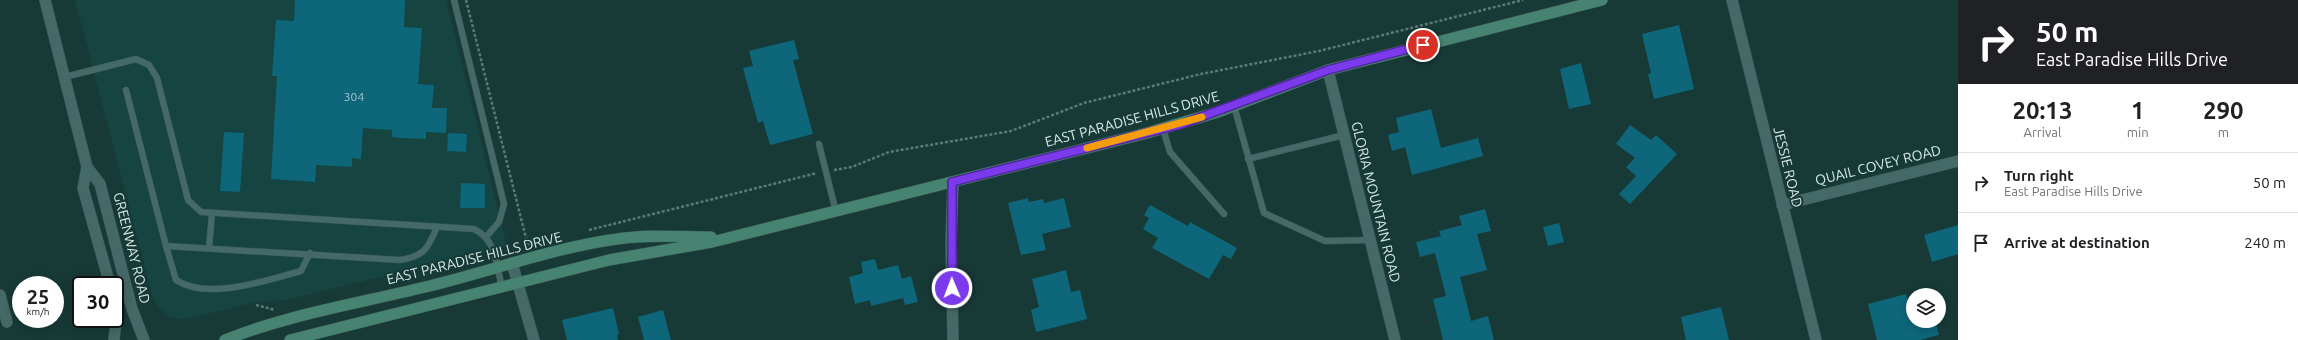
<!DOCTYPE html>
<html lang="en">
<head>
<meta charset="utf-8">
<style>
  :root { --surface:#fff; --page:#f2f2f2; --text:#202124; --muted:#757577; --line:#e0e0e0 }
  body { margin:0; font-family:Ubuntu,sans-serif; background:var(--page); color:var(--text); height:100vh; display:flex; flex-direction:column; font-size:15px; white-space:nowrap }
  * { box-sizing:border-box; margin:0 }
  p { font-size:13px; color:var(--muted) }
  .icon { flex:none; width:22px; height:22px; fill:none; stroke:currentColor; stroke-width:2; stroke-linecap:round; stroke-linejoin:round }
  .map { position:relative; flex:1; overflow:hidden }
  .side { display:flex; flex-direction:column; background:var(--surface); width:340px }
  .side>* { flex:none }
  .hud { background:#202124; color:#fff; overflow:hidden }
  .buttons { position:absolute; left:1906px; top:288px; display:grid; gap:8px }
  .buttons a { display:grid; place-items:center; width:40px; height:40px; border-radius:50%; background:var(--surface); box-shadow:0 2px 10px #0003; font-size:20px }
  .speed { position:absolute; left:12px; top:276px; display:flex; gap:8px; font-size:20px; font-weight:700; text-align:center }
  .speed>* { display:grid; place-content:center; width:52px; height:52px; border-radius:50%; background:var(--surface); box-shadow:0 2px 10px #0003; line-height:1 }
  .speed small { font-size:10px; font-weight:400 }
  .speed .limit { border:2px solid #111; border-radius:6px; background:#fff; color:#111 }
  .pin { position:absolute; display:grid; place-items:center; width:34px; height:34px; color:#fff; margin:-17px; border:2px solid #fff; border-radius:50%; box-shadow:0 1px 4px #0007 }
  .me { position:absolute; width:44px; margin:-22px; rotate:359deg; stroke-linejoin:round; filter:drop-shadow(0 0 3px #0008) }
  .turn { display:flex; align-items:center; gap:14px; height:84px; padding:0 12px; font-size:18px }
  .turn .icon { width:52px; height:52px; stroke-width:2.5 }
  .turn b { display:block; font-size:28px; line-height:34px }
  .eta { display:flex; justify-content:space-evenly; align-items:center; height:68px; text-align:center }
  .eta b { font-size:24px; font-weight:700; line-height:28px }
  ul { padding:0; list-style:none }
  li { display:flex; align-items:center; gap:12px; height:60px; padding:0 12px; border-top:1px solid var(--line) }
  li div { flex:1 }
  li b { display:block; font-size:15px }
  li em { font-style:normal }
  main { display:flex; flex:1; min-height:0 }
  .map>svg:first-child { display:block }
</style>
</head>
<body>
<main>
<div class="map">
<svg width="1958" height="340" viewBox="0 0 1958 340">
  <rect width="100%" height="100%" fill="#173a37"/>
  <!-- built -->
  <polygon fill="#154441" points="75,0 446,0 507,246 286,300 257,302 190,318 180,319 168,316 160,309 153,298"/>
  <!-- building -->
  <g fill="#0e667a">
    <polygon points="295,0 405,0 404,27 422,28 418,84 434,85 432,108 447,108 446,133 426,132 426,139 404,138 392,137 392,130 363,128 361,159 352,158 352,167 316,165 315,182 271,179 277,76 272,76 276,20 294,21"/>
    <polygon points="1679,25 1694,89 1654,99 1648,74 1651,73 1642,34"/>
    <polygon points="794,40 799,59 793,60 813,134 770,145 763,121 758,123 743,68 753,66 749,51"/>
    <polygon points="1581,63 1591,104 1569,109 1560,69"/>
    <polygon points="1431,109 1441,148 1478,138 1483,156 1412,175 1405,147 1392,151 1388,135 1399,132 1396,118"/>
    <polygon points="1630,125 1651,140 1656,135 1677,154 1630,204 1619,194 1636,176 1626,167 1635,158 1616,144"/>
    <polygon points="224,132 244,133 240,192 220,191"/>
    <polygon points="448,133 467,134 466,152 447,151"/>
    <polygon points="461,183 485,184 485,208 460,208"/>
    <polygon points="1028,198 1029,202 1043,199 1044,203 1064,198 1071,227 1042,234 1046,250 1021,255 1008,203"/>
    <polygon points="1150,205 1188,226 1190,222 1237,248 1231,259 1223,255 1209,279 1152,248 1158,238 1143,229 1149,218 1144,215"/>
    <polygon points="1485,209 1491,231 1477,234 1487,270 1460,277 1471,321 1488,316 1494,340 1443,340 1433,299 1446,296 1435,253 1420,257 1416,242 1441,236 1439,231 1462,225 1459,216"/>
    <polygon points="1559,223 1564,242 1548,246 1543,227"/>
    <polygon points="1958,225 1958,254 1932,262 1924,235"/>
    <polygon points="875,259 878,270 898,265 902,279 911,276 918,302 905,305 903,298 871,306 870,300 855,304 849,277 863,273 861,262"/>
    <polygon points="1066,270 1071,292 1080,290 1087,319 1036,332 1031,310 1039,307 1032,279"/>
    <polygon points="1906,294 1913,321 1935,321 1939,335 1920,340 1877,340 1868,304"/>
    <polygon points="1721,307 1729,340 1686,340 1681,317"/>
    <polygon points="613,308 619,334 617,335 618,340 567,340 562,320"/>
    <polygon points="663,310 671,340 644,340 638,317"/>
  </g>
  <g fill="none" stroke-linecap="round" stroke-linejoin="round">
    <!-- service casing -->
    <g stroke="#385553" stroke-width="7">
      <g id="service">
        <polyline points="454,0 504,204 499,222 486,237"/>
        <path d="M65,77L136,59L149,65L157,78L188,200L201,212L474,229C497,240 496,265 502,287"/>
        <path d="M126,90L166,246L400,260C425,256 428,248 437,227"/>
        <polyline points="1234,106 1264,213 1325,241 1370,240"/>
        <polyline points="1163,129 1170,152 1224,214"/>
        <polyline points="819,144 836,212"/>
        <polyline points="1248,159 1344,135"/>
        <path d="M166,246L176,280C208,301 267,280 301,271L310,253"/>
        <polyline points="209,248 212,213"/>
      </g>
    </g>
    <!-- minor casing -->
    <g stroke="#385553" stroke-width="12">
      <g id="minor">
        <polyline points="1732,0 1816,340"/>
        <polyline points="1328,70 1395,340"/>
        <polyline points="953,182 951,242 953,340"/>
        <polyline points="1782,205 1958,161"/>
        <polyline points="512,263 534,340"/>
        <polyline points="0,295 7,322"/>
      </g>
    </g>
    <!-- tertiary casing -->
    <g stroke="#385553" stroke-width="12">
      <g id="tertiary">
        <polyline points="45,0 87,167 100,184 132,309 144,340"/>
        <polyline points="87,167 83,188 110,285"/>
        <polyline points="114,340 116,321 115,304"/>
      </g>
    </g>
    <!-- secondary casing -->
    <g stroke="#385553" stroke-width="12">
      <g id="secondary">
        <path d="M225,340C287,315 355,304 421,288C486,273 551,248 617,239C648,234 680,237 711,237"/>
        <polyline points="290,340 609,260 712,242 1147,133 1218,112 1328,70 1602,0"/>
      </g>
    </g>
    <!-- path -->
    <g stroke="#5c7976" stroke-width="2.5" stroke-dasharray="3 2" stroke-linecap="butt">
      <polyline points="466,0 528,246 530,245"/>
      <polyline points="834,170 852,167 889,152 1011,131 1084,103 1201,74 1319,51 1523,0"/>
      <polyline points="589,230 817,173"/>
      <polyline points="135,273 142,280"/>
      <polyline points="256,305 275,310"/>
    </g>
    <!-- service -->
    <use href="#service" stroke="#456966" stroke-width="6"/>
    <!-- minor -->
    <use href="#minor" stroke="#456966" stroke-width="11"/>
    <!-- tertiary -->
    <use href="#tertiary" stroke="#456966" stroke-width="11"/>
    <!-- secondary -->
    <use href="#secondary" stroke="#478371" stroke-width="11"/>
  </g>
  <g fill="none" stroke-linecap="round" stroke-linejoin="round">
    <!-- route casing -->
    <g stroke="#51269a" stroke-width="10">
      <polyline id="route" points="952,288 952,182 1182,124 1328,70 1423,45"/>
    </g>
    <!-- route -->
    <use href="#route" stroke="#7c3aed" stroke-width="7"/>
    <!-- slow -->
    <polyline stroke="#f59e0b" stroke-width="7" points="1087,148 1202,117"/>
  </g>
  <g text-anchor="middle" dominant-baseline="central" stroke-width="4" stroke-linejoin="round" paint-order="stroke">
    <!-- number labels -->
    <g font-size="12" fill="#a4c8cc">
      <text x="354" y="96">304</text>
    </g>
    <!-- street labels -->
    <g font-size="14" fill="#d6e9e7" stroke="#173a37">
      <text transform="translate(1132 119) rotate(-15)">EAST PARADISE HILLS DRIVE</text>
      <text transform="translate(1878 165) rotate(-14)">QUAIL COVEY ROAD</text>
      <text transform="translate(1788 167) rotate(76)">JESSIE ROAD</text>
      <text transform="translate(1376 202) rotate(76)">GLORIA MOUNTAIN ROAD</text>
      <text transform="translate(132 248) rotate(76)">GREENWAY ROAD</text>
      <text transform="translate(474 258) rotate(-14)">EAST PARADISE HILLS DRIVE</text>
    </g>
  </g>
</svg>
<div class="buttons">
<a><svg class="icon" aria-label="layers" viewBox="0 0 24 24"><path d="M12 4l9 5-9 5-9-5zM3 14l9 5 9-5"/></svg></a>
</div>
<div class="speed"><div>25<small>km/h</small></div><div class="limit">30</div></div>
<div class="pin" style="left:1423px;top:45px;background:#d93025"><svg class="icon" aria-label="arrive" viewBox="0 0 24 24"><path d="M6 21V4h12l-3 4 3 4H6"/></svg></div>
<svg class="me" style="left:952px;top:288px" viewBox="-20 -20 40 40"><circle r="17" fill="#7c3aed" stroke="#fff" stroke-width="3"/><path d="M0-11L8 9 0 5-8 9z" fill="#fff"/></svg>
</div>
<section class="side">
<div class="hud">
<div class="turn"><svg class="icon" aria-label="right" viewBox="0 0 24 24"><path d="M7 20v-9h11M14 6l5 5-5 5"/></svg><div><b>50 m</b>East Paradise Hills Drive</div></div>
</div>
<div class="eta">
<div><b>20:13</b><p>Arrival</p></div>
<div><b>1</b><p>min</p></div>
<div><b>290</b><p>m</p></div>
</div>
<ul>
<li><svg class="icon" aria-label="right" viewBox="0 0 24 24"><path d="M7 20v-9h11M14 6l5 5-5 5"/></svg><div><b>Turn right</b><p>East Paradise Hills Drive</p></div><em>50 m</em></li>
<li><svg class="icon" aria-label="arrive" viewBox="0 0 24 24"><path d="M6 21V4h12l-3 4 3 4H6"/></svg><div><b>Arrive at destination</b></div><em>240 m</em></li>
</ul>
</section>
</main>
</body>
</html>
